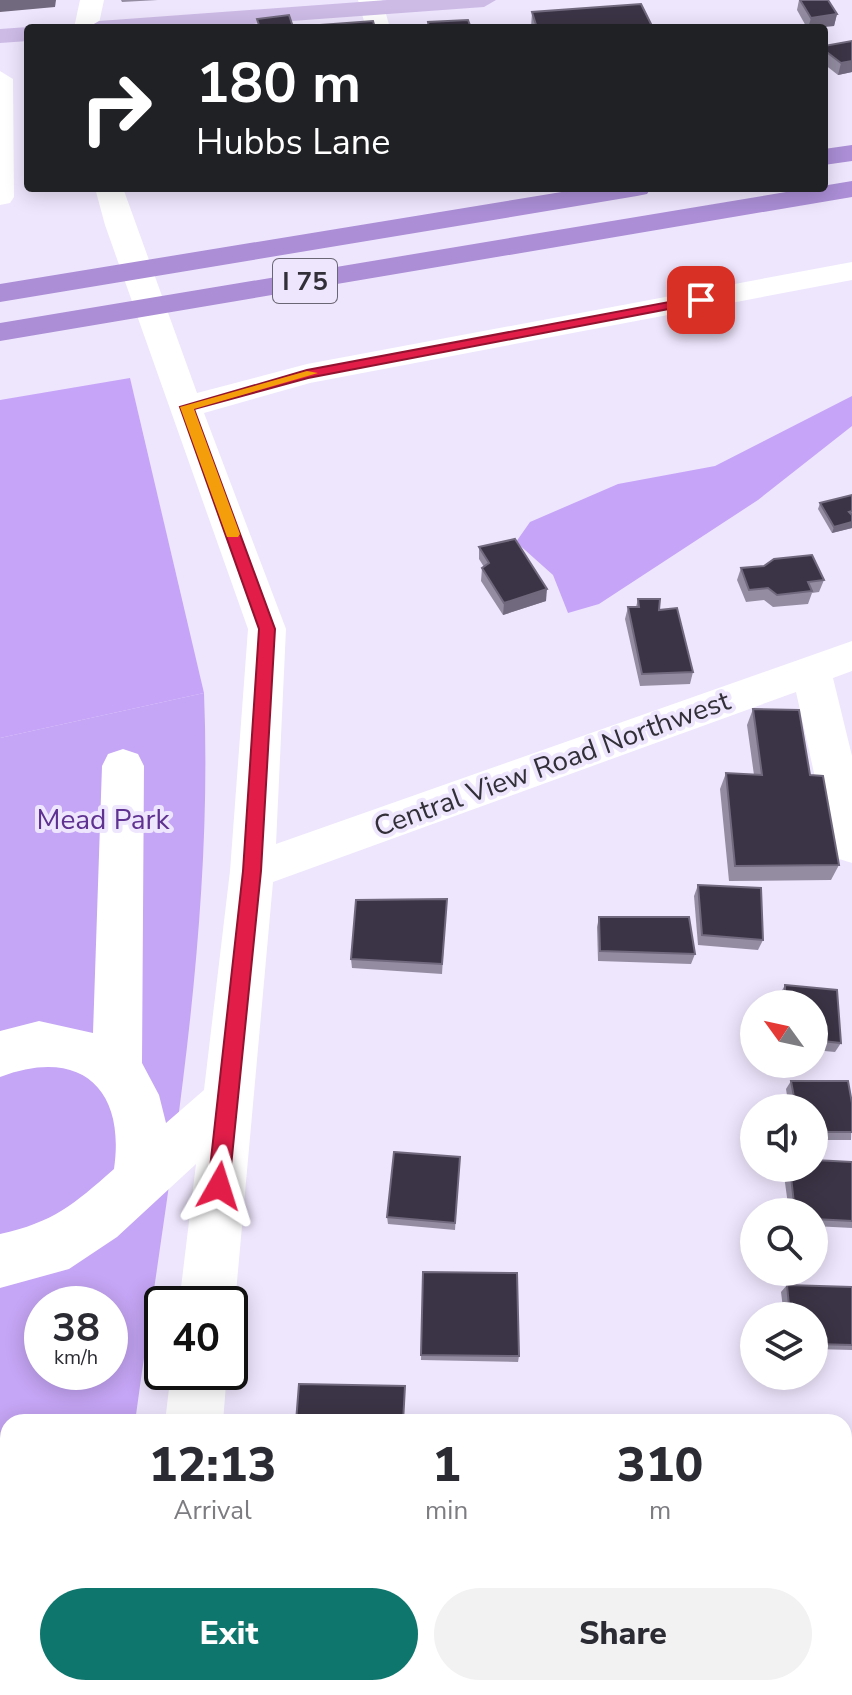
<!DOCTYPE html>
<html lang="en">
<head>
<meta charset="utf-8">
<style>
  :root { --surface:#fff; --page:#f2f2f3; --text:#2b2b33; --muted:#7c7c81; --accent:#0f766e }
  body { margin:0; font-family:"Nunito Sans",sans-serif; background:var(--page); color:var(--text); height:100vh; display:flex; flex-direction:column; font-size:30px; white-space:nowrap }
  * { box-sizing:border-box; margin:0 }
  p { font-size:26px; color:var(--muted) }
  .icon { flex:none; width:44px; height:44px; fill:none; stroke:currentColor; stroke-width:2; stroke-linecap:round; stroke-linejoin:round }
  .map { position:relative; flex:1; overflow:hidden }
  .details { position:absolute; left:0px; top:1414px; width:852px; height:282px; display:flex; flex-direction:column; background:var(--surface); border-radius:24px 24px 0 0; box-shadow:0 4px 20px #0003 }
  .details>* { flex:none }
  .top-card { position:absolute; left:24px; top:24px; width:804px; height:168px; border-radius:8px; box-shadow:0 4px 20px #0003; background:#202124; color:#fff; overflow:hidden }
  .needle { width:52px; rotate:303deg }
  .buttons { position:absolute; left:740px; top:990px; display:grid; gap:16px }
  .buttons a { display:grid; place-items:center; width:88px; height:88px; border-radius:50%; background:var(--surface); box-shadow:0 4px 20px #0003; font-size:40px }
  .speed { position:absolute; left:24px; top:1286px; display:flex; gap:16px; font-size:40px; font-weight:700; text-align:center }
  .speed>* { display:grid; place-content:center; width:104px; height:104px; border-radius:50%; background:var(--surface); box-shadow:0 4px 20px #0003; line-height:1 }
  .speed small { font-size:20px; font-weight:400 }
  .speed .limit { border:4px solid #111; border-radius:12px; background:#fff; color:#111 }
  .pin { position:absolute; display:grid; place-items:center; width:68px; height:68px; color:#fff; margin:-34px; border-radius:16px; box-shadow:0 4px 12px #0006 }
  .me { position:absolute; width:88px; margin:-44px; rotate:6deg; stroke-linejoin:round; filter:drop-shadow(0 0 6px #0008) }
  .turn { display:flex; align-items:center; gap:28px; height:168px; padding:0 40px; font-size:36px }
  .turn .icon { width:104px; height:104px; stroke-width:2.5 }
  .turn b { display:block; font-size:56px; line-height:68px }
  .eta { display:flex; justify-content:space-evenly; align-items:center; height:136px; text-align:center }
  .eta b { font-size:48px; font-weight:800; line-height:56px }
  .cta { display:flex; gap:16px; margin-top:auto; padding:16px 40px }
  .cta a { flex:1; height:92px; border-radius:48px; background:var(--accent); color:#fff; font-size:32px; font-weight:800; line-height:92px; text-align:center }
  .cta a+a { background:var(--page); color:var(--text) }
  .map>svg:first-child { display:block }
</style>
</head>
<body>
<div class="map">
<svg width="852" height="1695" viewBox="0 0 852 1695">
  <rect width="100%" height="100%" fill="#eee6fd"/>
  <!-- green -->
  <path fill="#c5a5f5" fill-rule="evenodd" d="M204,693C214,937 168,1181 135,1422H8V1685H0V738ZM42,1304H110V1372H42Z"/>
  <!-- forest -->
  <g fill="#c6a4f8">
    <polygon points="130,378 204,693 0,738 0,400"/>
    <polygon points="852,396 852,426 758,500 599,604 568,613 553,575 516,542 530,522 618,484 715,466"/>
  </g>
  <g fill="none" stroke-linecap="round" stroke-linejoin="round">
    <!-- minor -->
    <g fill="#fff" fill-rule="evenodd">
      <polygon points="80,0 104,0 98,28 74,28"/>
      <polygon points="358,0 382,0 390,28 366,28"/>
      <polygon points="0,71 13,79 14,197 10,203 0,205"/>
      <path d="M95,188H123L197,393L307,364L852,262V280L310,383L204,413L286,629L276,844L852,641V671L833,678L852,756V863L836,858L830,845L796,692L273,882L235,1304L230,1315V1304H179L196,1164L117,1237L69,1269L0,1288V1234C54,1222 73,1205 114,1169C126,1086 78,1047 0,1077V1031L39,1021L93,1033L102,766L108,754L123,749L138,754L144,766L142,1063L159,1095L166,1123L204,1090L230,871L248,629L105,225Z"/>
      <polygon points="171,1372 227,1372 223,1422 165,1422"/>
      <rect x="134" y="1688" width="64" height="7"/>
    </g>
    <!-- major -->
    <g fill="#cdbbe6" fill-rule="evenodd">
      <polygon points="387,0 496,0 484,7 197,28 87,28 99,21"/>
      <polygon points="28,27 33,28 28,28 28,41 0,43 0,29"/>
    </g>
    <!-- highway -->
    <g fill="#ab8ed6" fill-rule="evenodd">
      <polygon points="852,145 852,161 824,165 824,149"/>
      <polygon points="852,181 852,197 0,341 0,323"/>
      <polygon points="586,188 651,188 647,194 637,196 0,302 0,284"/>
    </g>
  </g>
  <!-- wall -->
  <g fill="#948da2">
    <polygon points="121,0 158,0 122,2"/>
    <polygon points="799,0 828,0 837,14 834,26 807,28 797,10"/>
    <polygon points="532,12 653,28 531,28"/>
    <polygon points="824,46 852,72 838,75 824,64"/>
    <polygon points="852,495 852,528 832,533 818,509 820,503"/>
    <polygon points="479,547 546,601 503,615 481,581 482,568 484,567 479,559"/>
    <polygon points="741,568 824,580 819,592 812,593 808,604 773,607 764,600 746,602 737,580"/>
    <polygon points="638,599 659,610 693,672 690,684 640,686 625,619 628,607 636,607"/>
    <polygon points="753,709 810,775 839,865 831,880 729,881 720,789 726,773 754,775 747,725"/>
    <polygon points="698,885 763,940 758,950 698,945 694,896"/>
    <polygon points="446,910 442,974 352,968 351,959"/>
    <polygon points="599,917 695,954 691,964 598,961 597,927"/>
    <polygon points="785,985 837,990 841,1043 835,1052 814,1050 814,1004 780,1004 780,994"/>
    <polygon points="791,1081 852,1103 851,1140 814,1140 814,1108 789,1108 786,1089"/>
    <polygon points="460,1157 455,1230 388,1224 387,1217"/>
    <polygon points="852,1162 852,1228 814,1226 814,1212 789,1212 783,1168 814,1168"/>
    <polygon points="423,1272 519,1356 518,1362 421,1360"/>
    <polygon points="787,1285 852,1287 852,1350 814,1349 814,1316 784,1316 781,1292"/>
  </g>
  <!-- shaded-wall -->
  <g fill="#71697d">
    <polygon points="0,0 56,0 55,7 0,12"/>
    <polygon points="837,14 834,26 808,28 811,18"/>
    <polygon points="852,61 852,72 838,75 841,63"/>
    <polygon points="852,522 852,528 832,533 834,527"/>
    <polygon points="547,589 546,601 503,615 504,603"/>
  </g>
  <!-- building -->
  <g fill="#3b3446" stroke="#71697d" stroke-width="2">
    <polygon points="800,0 828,0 837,14 811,18"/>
    <polygon points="641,4 653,28 537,28 532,12"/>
    <polygon points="289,15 293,27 373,21 375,28 260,28 257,19"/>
    <polygon points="468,20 471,28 429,28 428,22"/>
    <polygon points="852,41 852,61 841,63 824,50 824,46"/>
    <polygon points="852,495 852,511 849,512 852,515 852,522 834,527 820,503"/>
    <polygon points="515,539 547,589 504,603 482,568 489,563 479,547"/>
    <polygon points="812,555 824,580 808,582 812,591 777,595 768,588 749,590 741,568 764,566 774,559"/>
    <polygon points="638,599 660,599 659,610 677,608 693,672 642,674 628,607 639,607"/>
    <polygon points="753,709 799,710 810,775 823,776 839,865 735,866 726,773 762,775"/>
    <polygon points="698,885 761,888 763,940 702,935"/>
    <polygon points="447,899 442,964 351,959 356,900"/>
    <polygon points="599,917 689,917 695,954 600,951"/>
    <polygon points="785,985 837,990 841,1043 814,1040 814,1004 785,1004"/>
    <polygon points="791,1081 848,1081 852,1103 852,1132 814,1132 814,1108 796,1108"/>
    <polygon points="394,1152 460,1157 455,1223 387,1217"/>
    <polygon points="814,1160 852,1162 852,1221 814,1219 814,1212 795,1212 790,1168 814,1168"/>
    <polygon points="423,1272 517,1273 519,1356 421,1355"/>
    <polygon points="787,1285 852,1287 852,1345 814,1344 814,1316 790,1316"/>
    <polygon points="299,1384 405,1386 403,1422 296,1422"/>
    <rect x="844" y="1506" width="8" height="70"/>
  </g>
  <!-- route -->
  <polygon fill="#e11d48" stroke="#92132f" stroke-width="2" points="701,296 707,300 705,302 308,378 194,409 275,629 261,871 229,1186 226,1193 219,1196 211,1193 208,1186 243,871 259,629 180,407 307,370"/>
  <!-- slow -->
  <polygon fill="#f59e0b" points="307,371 318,373 194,409 240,534 238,537 227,537 180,407"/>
  <g text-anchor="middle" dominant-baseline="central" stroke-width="8" stroke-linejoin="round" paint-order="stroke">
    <!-- shield labels -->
    <rect fill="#eee6fd" stroke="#6a6673" stroke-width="2" x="273" y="259" width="64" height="44" rx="6"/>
    <g font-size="26" font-weight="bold" fill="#322f38">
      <text x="305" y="281">I 75</text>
    </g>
    <!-- street labels -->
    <g font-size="28" fill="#322f38" stroke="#eee6fd">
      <text transform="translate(552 764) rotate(-20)">Central View Road Northwest</text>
    </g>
    <!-- park labels -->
    <g font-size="28" fill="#5f3291" stroke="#eee6fd">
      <text x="103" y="820">Mead Park</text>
    </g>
  </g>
</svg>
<div class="buttons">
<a><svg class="needle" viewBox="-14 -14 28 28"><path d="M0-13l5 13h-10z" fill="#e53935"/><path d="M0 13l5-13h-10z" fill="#7c7c81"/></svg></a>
<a><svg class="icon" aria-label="sound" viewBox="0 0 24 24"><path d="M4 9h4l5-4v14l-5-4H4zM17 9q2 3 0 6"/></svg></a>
<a><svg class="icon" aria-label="search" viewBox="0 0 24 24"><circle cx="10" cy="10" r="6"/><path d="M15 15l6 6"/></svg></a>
<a><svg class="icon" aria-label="layers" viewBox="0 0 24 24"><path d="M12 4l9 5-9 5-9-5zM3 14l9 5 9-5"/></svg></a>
</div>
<div class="speed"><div>38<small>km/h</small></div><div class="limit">40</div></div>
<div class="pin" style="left:701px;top:300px;background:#d93025"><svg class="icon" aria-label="arrive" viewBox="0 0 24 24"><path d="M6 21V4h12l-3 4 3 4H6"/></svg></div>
<svg class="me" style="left:219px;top:1186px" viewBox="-20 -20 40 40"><path d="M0-17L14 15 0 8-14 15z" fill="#e11d48" stroke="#fff" stroke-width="4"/></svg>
<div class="top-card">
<div class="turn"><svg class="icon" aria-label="right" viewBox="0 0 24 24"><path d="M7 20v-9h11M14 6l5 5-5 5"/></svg><div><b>180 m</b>Hubbs Lane</div></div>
</div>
<section class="details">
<div class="eta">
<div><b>12:13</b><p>Arrival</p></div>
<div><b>1</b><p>min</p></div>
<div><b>310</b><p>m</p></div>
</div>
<div class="cta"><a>Exit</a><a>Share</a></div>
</section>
</div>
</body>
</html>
